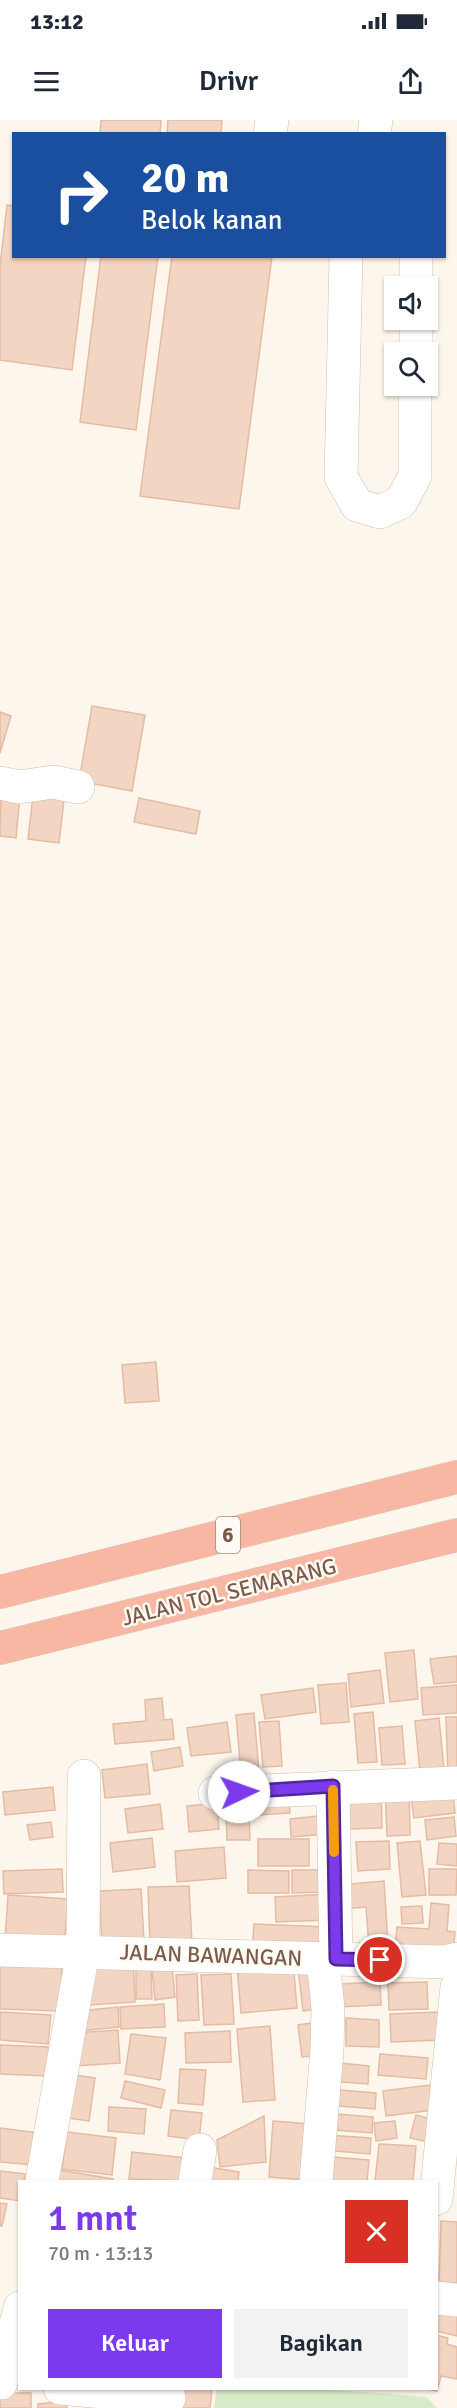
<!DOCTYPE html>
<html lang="id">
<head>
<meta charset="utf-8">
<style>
  :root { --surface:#fff; --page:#f2f2f3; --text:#1f2937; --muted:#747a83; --accent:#7c3aed }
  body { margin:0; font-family:Signika,sans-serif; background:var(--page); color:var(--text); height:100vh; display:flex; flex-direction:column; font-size:22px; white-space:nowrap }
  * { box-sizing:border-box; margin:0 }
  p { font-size:20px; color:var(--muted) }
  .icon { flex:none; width:33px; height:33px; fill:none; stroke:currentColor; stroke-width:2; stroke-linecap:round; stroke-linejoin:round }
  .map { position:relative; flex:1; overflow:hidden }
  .drawer { position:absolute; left:18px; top:2060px; width:420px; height:210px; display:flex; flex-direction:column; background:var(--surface); border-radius:0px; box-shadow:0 2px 4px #0004 }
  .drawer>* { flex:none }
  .top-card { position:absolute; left:12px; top:12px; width:434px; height:126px; border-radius:0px; box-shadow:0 2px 4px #0004; background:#1a4fa0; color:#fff; overflow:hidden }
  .controls { position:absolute; left:384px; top:156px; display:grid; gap:12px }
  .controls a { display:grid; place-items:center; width:54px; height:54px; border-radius:0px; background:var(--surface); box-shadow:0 2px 4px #0004; font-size:30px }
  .pin { position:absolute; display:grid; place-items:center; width:51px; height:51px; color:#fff; margin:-26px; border:3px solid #fff; border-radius:50%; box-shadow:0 2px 6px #0007 }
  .me { position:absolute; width:66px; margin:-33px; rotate:87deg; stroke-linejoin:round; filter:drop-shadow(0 0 4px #0008) }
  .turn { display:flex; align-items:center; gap:21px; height:126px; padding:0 30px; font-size:27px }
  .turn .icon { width:78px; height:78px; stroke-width:2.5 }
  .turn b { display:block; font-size:42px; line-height:51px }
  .round { display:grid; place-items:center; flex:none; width:63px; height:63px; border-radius:0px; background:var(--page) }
  .headline { display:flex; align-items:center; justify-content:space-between; height:102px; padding:0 30px }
  h1 { font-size:36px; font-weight:600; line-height:45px; color:var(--accent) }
  .button { display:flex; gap:12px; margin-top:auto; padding:12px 30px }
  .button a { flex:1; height:69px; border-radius:0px; background:var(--accent); color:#fff; font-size:24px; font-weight:600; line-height:69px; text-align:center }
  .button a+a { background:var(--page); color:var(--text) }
  .status { display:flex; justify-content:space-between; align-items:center; height:42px; padding:0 30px; background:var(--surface); direction:ltr }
  .status svg { height:16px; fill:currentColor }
  header { display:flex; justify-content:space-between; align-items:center; height:78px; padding:0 30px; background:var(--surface); font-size:27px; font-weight:600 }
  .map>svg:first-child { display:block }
</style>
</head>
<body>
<div class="status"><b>13:12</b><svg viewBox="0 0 49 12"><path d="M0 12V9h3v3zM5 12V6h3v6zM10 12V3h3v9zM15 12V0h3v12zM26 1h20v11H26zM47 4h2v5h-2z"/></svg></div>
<header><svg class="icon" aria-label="menu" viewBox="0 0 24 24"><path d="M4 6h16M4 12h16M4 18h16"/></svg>Drivr<svg class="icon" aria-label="share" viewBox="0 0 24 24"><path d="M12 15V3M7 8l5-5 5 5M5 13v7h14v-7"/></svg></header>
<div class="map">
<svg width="457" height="2288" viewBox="0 0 457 2288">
  <rect width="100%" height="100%" fill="#fdf6ec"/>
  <!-- green -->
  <path fill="#d8ecc9" d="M217,2268C288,2268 356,2270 427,2277L437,2288H214Z"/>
  <!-- building -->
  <g fill="#f3d5c3" stroke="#e6bba3" stroke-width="1.5">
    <polygon points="101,0 161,0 160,14 100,14"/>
    <polygon points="168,0 222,0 221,14 167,14"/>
    <polygon points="7,85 14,86 14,136 86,136 72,250 0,240 0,146"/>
    <polygon points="101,136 158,136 136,310 80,302"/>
    <polygon points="172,136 272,136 239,389 140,376"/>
    <polygon points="92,586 145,595 132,671 79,661"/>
    <polygon points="0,592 11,596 0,633"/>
    <polygon points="1,673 20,675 16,718 0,716"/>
    <polygon points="33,676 64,680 59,723 28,719"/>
    <polygon points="139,678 200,691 196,714 134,702"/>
    <polygon points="156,1242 159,1281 125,1283 122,1245"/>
    <polygon points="414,1530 418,1579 390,1582 385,1533"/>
    <polygon points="457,1536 457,1562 434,1564 430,1539"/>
    <polygon points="380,1550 384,1583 351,1587 348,1554"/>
    <polygon points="346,1563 349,1602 321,1604 318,1565"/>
    <polygon points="457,1565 457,1593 423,1595 421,1568"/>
    <polygon points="313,1568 316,1592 265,1599 261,1575"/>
    <polygon points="162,1578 164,1600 172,1599 174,1619 115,1624 113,1604 146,1601 145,1580"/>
    <polygon points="373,1592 377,1642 358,1643 354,1594"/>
    <polygon points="254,1593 259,1653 241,1654 236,1595"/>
    <polygon points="446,1597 457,1597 457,1656 448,1656"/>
    <polygon points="439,1598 444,1649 420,1652 415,1601"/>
    <polygon points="279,1601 282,1646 263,1647 259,1602"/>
    <polygon points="227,1602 231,1632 191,1636 187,1608"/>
    <polygon points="402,1606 405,1644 382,1645 379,1608"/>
    <polygon points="180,1627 183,1646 154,1651 151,1632"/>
    <polygon points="147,1644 150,1674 105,1678 102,1650"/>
    <polygon points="409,1665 410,1715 387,1716 385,1666"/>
    <polygon points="452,1665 455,1693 414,1698 410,1670"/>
    <polygon points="381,1666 382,1708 348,1709 347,1667"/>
    <polygon points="53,1667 55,1690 5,1695 3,1672"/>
    <polygon points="289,1676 290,1693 256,1695 254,1678"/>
    <polygon points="217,1683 219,1709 189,1712 187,1686"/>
    <polygon points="160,1684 163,1709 128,1713 125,1689"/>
    <polygon points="249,1692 250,1720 227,1720 226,1693"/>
    <polygon points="327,1695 328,1714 291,1717 290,1699"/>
    <polygon points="454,1697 456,1716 427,1720 425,1700"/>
    <polygon points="51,1702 53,1717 30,1720 27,1705"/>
    <polygon points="152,1718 155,1747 113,1752 110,1723"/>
    <rect x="258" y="1719" width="51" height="27"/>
    <polygon points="389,1721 390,1749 358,1751 356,1722"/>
    <polygon points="420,1721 426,1775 402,1777 397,1723"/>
    <polygon points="439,1723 457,1724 457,1746 437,1744"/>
    <polygon points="224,1727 226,1758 177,1762 175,1731"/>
    <polygon points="62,1749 63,1772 4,1774 3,1751"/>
    <polygon points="429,1749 457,1749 456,1775 429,1775"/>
    <polygon points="248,1750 289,1751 289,1773 248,1773"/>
    <polygon points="292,1750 328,1750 328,1772 292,1773"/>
    <polygon points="384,1761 388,1825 369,1827 366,1787 342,1789 339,1765"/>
    <polygon points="189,1766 192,1823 150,1824 148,1767"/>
    <polygon points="141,1769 144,1821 102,1823 99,1771"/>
    <polygon points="328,1774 329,1800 276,1802 275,1777"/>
    <polygon points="8,1775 68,1779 64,1825 5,1821"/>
    <polygon points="431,1783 449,1785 447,1811 455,1812 453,1833 395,1828 397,1807 429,1809"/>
    <polygon points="422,1786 423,1803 402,1804 401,1787"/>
    <polygon points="254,1804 327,1807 326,1835 252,1832"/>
    <polygon points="133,1840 135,1882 89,1885 86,1844"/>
    <polygon points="0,1841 62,1844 60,1891 0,1889"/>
    <polygon points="293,1841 297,1888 241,1893 237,1846"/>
    <polygon points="322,1845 327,1888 303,1891 298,1848"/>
    <polygon points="172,1847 175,1877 155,1880 152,1849"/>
    <polygon points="151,1848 152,1879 136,1879 136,1849"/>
    <polygon points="197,1854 199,1900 178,1901 176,1855"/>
    <polygon points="231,1854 234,1904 204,1905 201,1855"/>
    <polygon points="380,1862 381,1885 339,1887 338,1864"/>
    <polygon points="427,1862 428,1889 389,1890 388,1863"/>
    <polygon points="164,1884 165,1907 121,1909 120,1887"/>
    <polygon points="118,1887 119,1907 80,1911 78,1891"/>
    <polygon points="0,1892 51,1895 48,1924 0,1920"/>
    <polygon points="440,1892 441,1920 391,1922 390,1894"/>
    <polygon points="346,1898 379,1900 379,1927 346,1926"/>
    <polygon points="319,1902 323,1935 302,1937 298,1905"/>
    <polygon points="270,1906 275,1980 243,1982 237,1909"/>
    <polygon points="118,1910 120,1943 75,1946 73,1913"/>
    <polygon points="230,1911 231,1942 186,1943 185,1913"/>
    <polygon points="131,1914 166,1918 160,1960 125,1954"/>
    <polygon points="0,1925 50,1927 48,1956 0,1954"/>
    <polygon points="380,1934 428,1938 426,1959 378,1955"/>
    <polygon points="330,1942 369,1946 368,1964 329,1961"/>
    <polygon points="180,1949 206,1950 203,1985 178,1983"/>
    <polygon points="67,1954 95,1958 89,2001 61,1997"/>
    <polygon points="125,1961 165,1970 161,1988 121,1978"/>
    <polygon points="430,1965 433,1990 386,1996 383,1971"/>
    <polygon points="328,1969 376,1973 375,1989 327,1985"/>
    <polygon points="109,1987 146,1989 144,2014 108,2011"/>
    <polygon points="171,1990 202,1993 199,2020 168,2016"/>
    <polygon points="325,1993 373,1997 372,2013 323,2009"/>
    <polygon points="416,1995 434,2000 429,2022 410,2018"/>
    <polygon points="264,1996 266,2042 220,2047 217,2020"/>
    <polygon points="273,2001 311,2004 306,2060 269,2057"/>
    <polygon points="395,2001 397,2018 376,2021 374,2003"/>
    <polygon points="0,2008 38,2013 35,2045 0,2042"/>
    <polygon points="67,2012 116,2018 112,2055 62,2049"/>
    <polygon points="325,2015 371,2018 370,2034 324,2030"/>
    <polygon points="379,2024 416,2026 413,2061 375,2061"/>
    <polygon points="132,2032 186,2038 183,2061 129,2059"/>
    <polygon points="321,2036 369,2040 367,2061 319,2061"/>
    <polygon points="208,2047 239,2052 238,2061 206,2061"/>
    <polygon points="53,2049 113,2059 113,2061 51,2061"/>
    <polygon points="0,2051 25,2054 24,2061 20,2061 20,2081 0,2078"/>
    <polygon points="0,2083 7,2084 2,2106 0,2106"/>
    <polygon points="441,2101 457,2102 457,2163 439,2162"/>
    <polygon points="436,2188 457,2193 457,2216 436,2211"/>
    <polygon points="436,2215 448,2218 447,2224 457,2227 457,2259 441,2256 437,2271 422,2268 436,2268"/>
    <polygon points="177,2268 212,2268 210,2288 175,2288"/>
    <rect x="0" y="2273" width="31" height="15"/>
    <polygon points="67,2281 67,2288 38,2288 38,2284"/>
  </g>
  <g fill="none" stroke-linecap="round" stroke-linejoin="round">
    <!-- minor casing -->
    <g stroke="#d1beb0" stroke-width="34">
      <g id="minor">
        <polyline points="270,14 272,0"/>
        <polyline points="374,14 376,0"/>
        <polyline points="346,136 341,357 357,385 380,392 401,382 415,356 415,266"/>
        <polyline points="416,166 416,136"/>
        <polyline points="416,232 416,200"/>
        <polyline points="0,663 19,667 53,662 78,667"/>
        <polyline points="333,1667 336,1839"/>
        <polyline points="215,1673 457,1663"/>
        <polyline points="0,1830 444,1842 457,1839"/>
        <polyline points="42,2061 83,1832 84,1656"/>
        <polyline points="195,2061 200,2030"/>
        <polyline points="316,2061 327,1930 328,1889 323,1838"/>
        <polyline points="436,2079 457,1867"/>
        <polyline points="436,2178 457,2180"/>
        <polyline points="1,2263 20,2188"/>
        <polyline points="60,2268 169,2278"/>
      </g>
    </g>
    <!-- highway casing -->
    <g stroke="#dad1cd" stroke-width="34">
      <g id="highway">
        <polyline points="0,1472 457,1357"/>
        <polyline points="0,1528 457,1415"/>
      </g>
    </g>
    <!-- minor -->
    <use href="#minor" stroke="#fff" stroke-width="33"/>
    <!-- highway -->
    <use href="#highway" stroke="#f7b7a3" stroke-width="33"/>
  </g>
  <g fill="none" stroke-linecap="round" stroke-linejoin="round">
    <!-- route casing -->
    <g stroke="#51269a" stroke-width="15">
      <polyline id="route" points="239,1672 333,1666 336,1839 380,1840"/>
    </g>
    <!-- route -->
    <use href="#route" stroke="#7c3aed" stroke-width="10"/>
    <!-- slow -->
    <polyline stroke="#f59e0b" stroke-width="10" points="333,1670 334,1732"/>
  </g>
  <g text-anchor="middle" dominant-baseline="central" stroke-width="5" stroke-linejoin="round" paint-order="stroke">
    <!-- shield labels -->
    <rect fill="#fffaf3" stroke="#a28b7f" stroke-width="1.5" x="216" y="1397" width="24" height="36" rx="4.5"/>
    <g font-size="21" font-weight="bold" fill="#7a5c4d">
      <text x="228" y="1415">6</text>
    </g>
    <!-- street labels -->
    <g font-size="22" fill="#7a5c4d" stroke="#fffaf3">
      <text transform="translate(229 1472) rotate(-14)">JALAN TOL SEMARANG</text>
      <text transform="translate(211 1835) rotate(2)">JALAN BAWANGAN</text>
    </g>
  </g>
</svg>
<div class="controls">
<a><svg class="icon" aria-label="sound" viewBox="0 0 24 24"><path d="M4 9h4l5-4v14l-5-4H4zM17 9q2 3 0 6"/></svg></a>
<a><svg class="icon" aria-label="search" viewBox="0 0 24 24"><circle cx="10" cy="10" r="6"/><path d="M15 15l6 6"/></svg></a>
</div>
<div class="pin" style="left:380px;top:1840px;background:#d93025"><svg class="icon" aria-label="arrive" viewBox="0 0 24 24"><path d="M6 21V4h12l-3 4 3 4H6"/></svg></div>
<svg class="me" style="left:239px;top:1672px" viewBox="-20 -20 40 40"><circle r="19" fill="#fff"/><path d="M0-13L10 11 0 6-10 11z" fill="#7c3aed"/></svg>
<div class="top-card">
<div class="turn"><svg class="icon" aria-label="right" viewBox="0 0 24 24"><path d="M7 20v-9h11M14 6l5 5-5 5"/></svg><div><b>20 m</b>Belok kanan</div></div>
</div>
<section class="drawer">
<div class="headline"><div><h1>1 mnt</h1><p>70 m · 13:13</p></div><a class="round" style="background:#d93025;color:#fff"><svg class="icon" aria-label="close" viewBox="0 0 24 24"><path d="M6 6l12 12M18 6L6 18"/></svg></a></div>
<div class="button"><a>Keluar</a><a>Bagikan</a></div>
</section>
</div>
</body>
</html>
